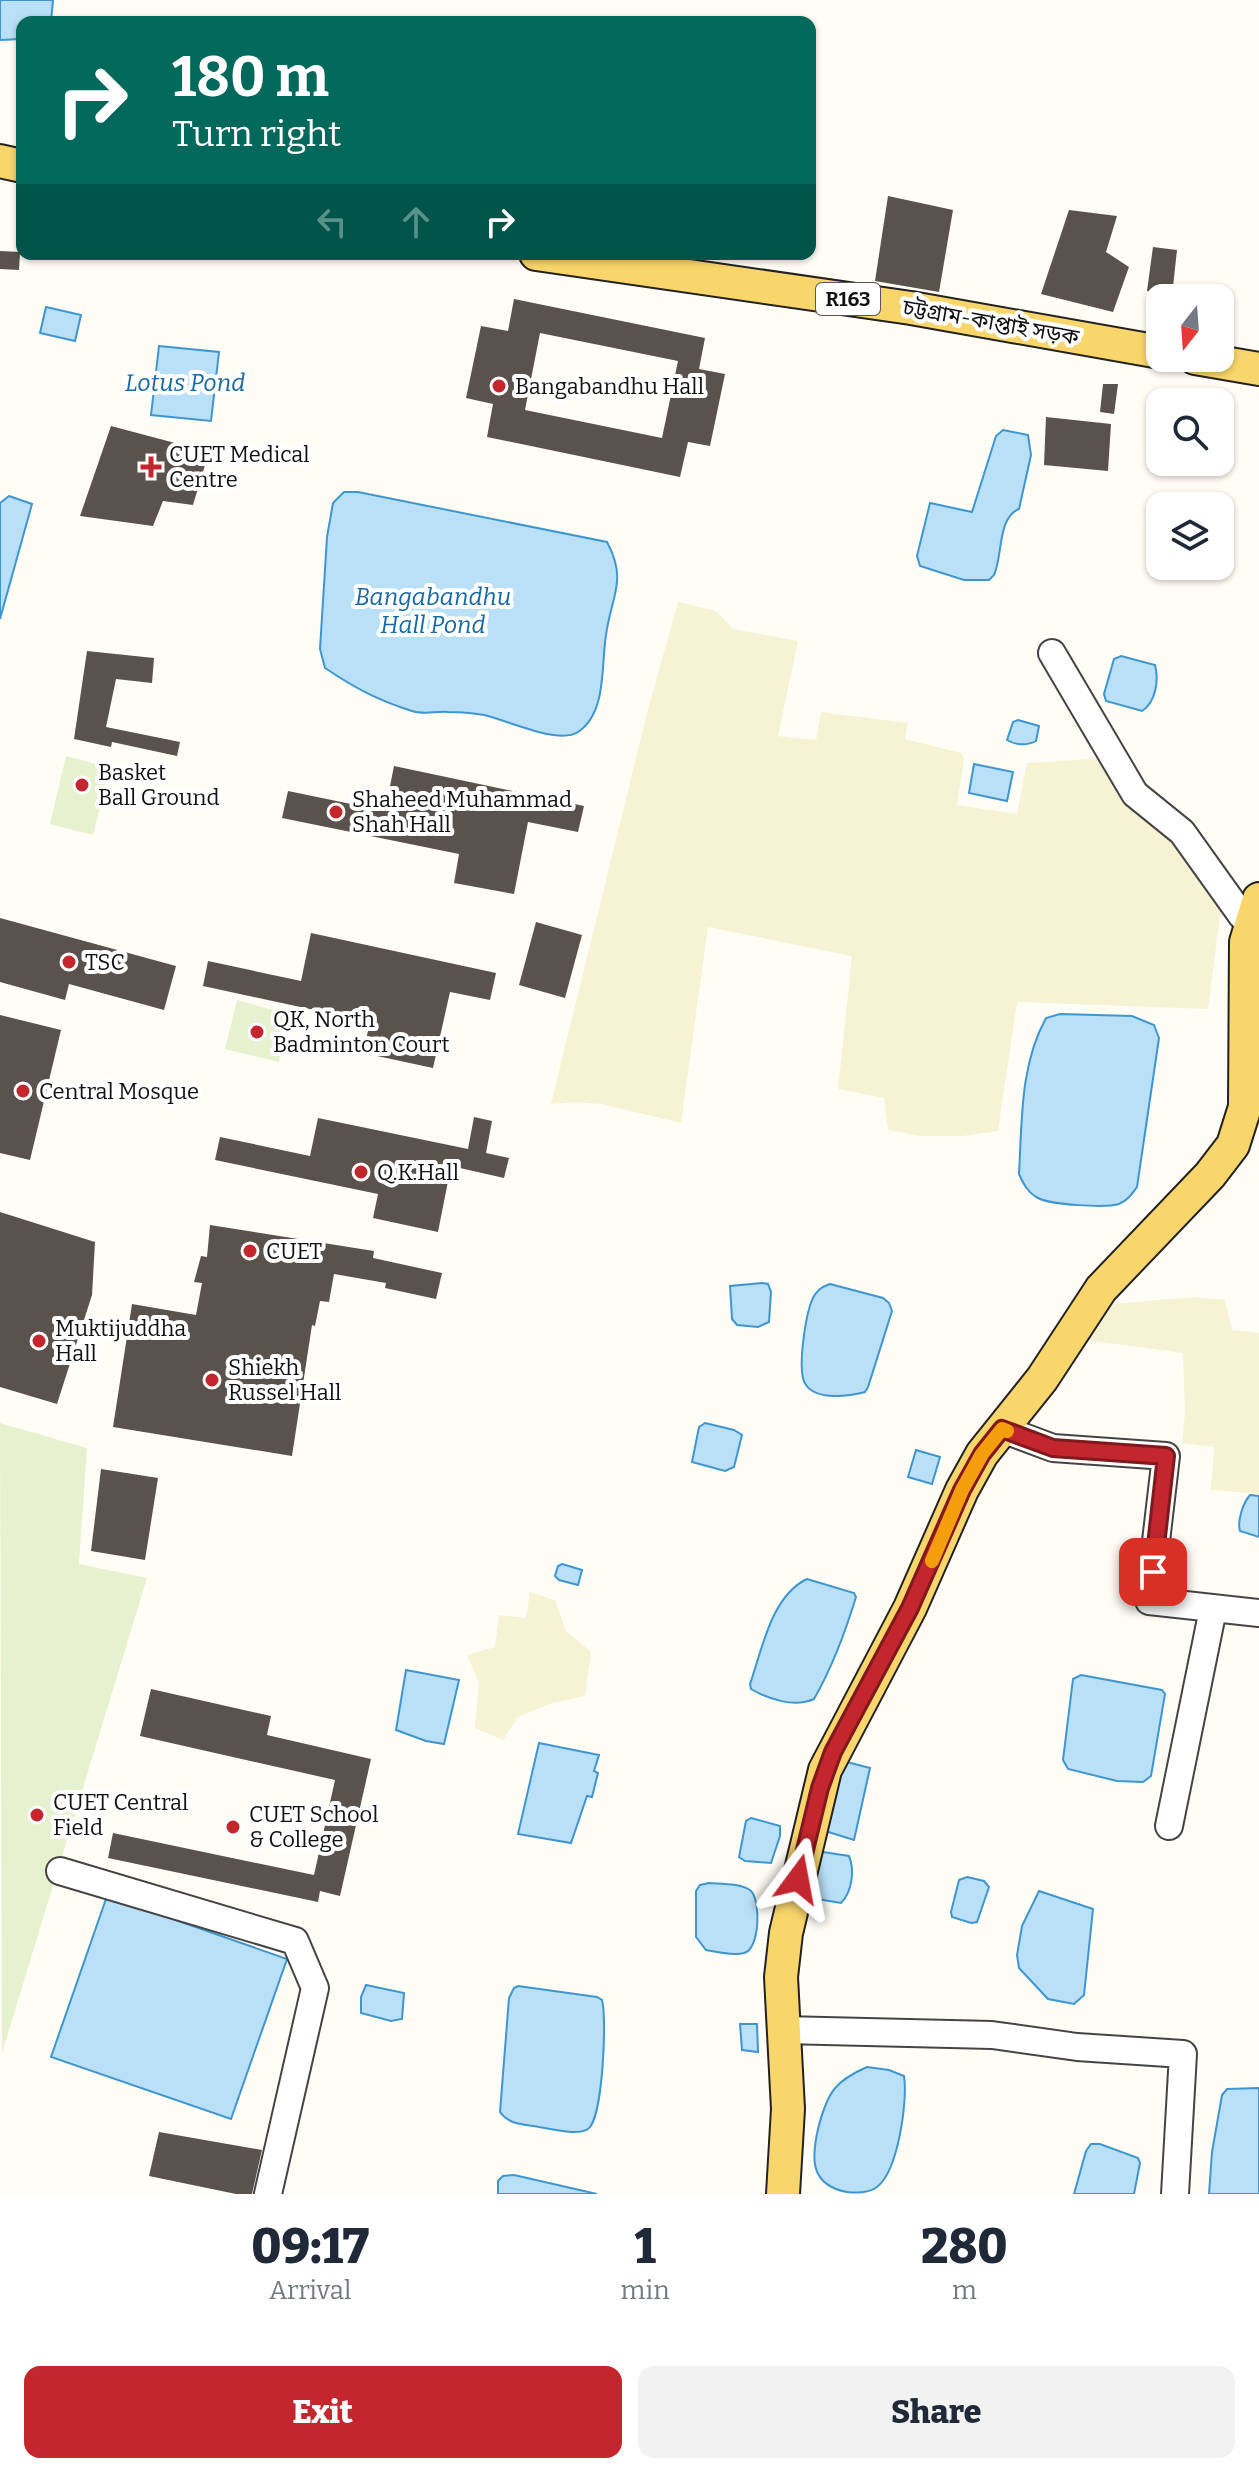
<!DOCTYPE html>
<html lang="en">
<head>
<meta charset="utf-8">
<style>
  :root { --surface:#fff; --page:#f2f2f3; --text:#1f2937; --muted:#747a83; --accent:#c4262e }
  body { margin:0; font-family:Bitter,"Noto Sans Bengali",serif; background:var(--page); color:var(--text); height:100vh; display:flex; flex-direction:column; font-size:30px; white-space:nowrap }
  * { box-sizing:border-box; margin:0 }
  p { font-size:26px; color:var(--muted) }
  .icon { flex:none; width:44px; height:44px; fill:none; stroke:currentColor; stroke-width:2; stroke-linecap:round; stroke-linejoin:round }
  .map { position:relative; height:2194px; overflow:hidden }
  .sheet { display:flex; flex-direction:column; background:var(--surface); flex:1 }
  .sheet>* { flex:none }
  .hud { position:absolute; left:16px; top:16px; width:800px; height:244px; border-radius:16px; box-shadow:0 2px 6px #0004; background:#00695c; color:#fff; overflow:hidden }
  .needle { width:52px; rotate:197deg }
  .fabs { position:absolute; left:1146px; top:284px; display:grid; gap:16px }
  .fabs a { display:grid; place-items:center; width:88px; height:88px; border-radius:16px; background:var(--surface); box-shadow:0 2px 6px #0004; font-size:40px }
  .pin { position:absolute; display:grid; place-items:center; width:68px; height:68px; color:#fff; margin:-34px; border-radius:16px; box-shadow:0 4px 12px #0006 }
  .me { position:absolute; width:88px; margin:-44px; rotate:13deg; stroke-linejoin:round; filter:drop-shadow(0 0 6px #0008) }
  .turn { display:flex; align-items:center; gap:28px; height:168px; padding:0 24px; font-size:36px }
  .turn .icon { width:104px; height:104px; stroke-width:2.5 }
  .turn b { display:block; font-size:56px; line-height:68px }
  .lanes { display:flex; align-items:center; height:76px; padding:0 24px; background:#0003; justify-content:center; gap:40px; direction:ltr }
  .lanes .off { opacity:.35 }
  .eta { display:flex; justify-content:space-evenly; align-items:center; height:136px; text-align:center }
  .eta b { font-size:48px; font-weight:800; line-height:56px }
  .cta { display:flex; gap:16px; margin-top:auto; padding:16px 24px }
  .cta a { flex:1; height:92px; border-radius:16px; background:var(--accent); color:#fff; font-size:32px; font-weight:800; line-height:92px; text-align:center }
  .cta a+a { background:var(--page); color:var(--text) }
  .map>svg:first-child { display:block }
</style>
</head>
<body>
<div class="map">
<svg width="1259" height="2194" viewBox="0 0 1259 2194">
  <rect width="100%" height="100%" fill="#fffdf5"/>
  <!-- farmland -->
  <g fill="#f6f3d4">
    <polygon points="678,602 716,611 733,629 798,641 778,736 816,740 821,712 908,723 905,739 961,753 964,759 957,805 1017,814 1027,763 1107,758 1163,822 1222,901 1208,1009 1017,1002 998,1131 963,1136 921,1136 888,1130 884,1098 838,1089 852,956 708,927 681,1123 601,1104 576,1102 551,1104 647,713"/>
    <polygon points="1193,1297 1225,1300 1232,1330 1259,1333 1259,1494 1211,1490 1214,1447 1182,1443 1185,1413 1183,1353 1085,1340 1113,1304"/>
    <polygon points="530,1592 555,1600 566,1631 591,1652 585,1696 552,1703 518,1717 503,1740 475,1728 479,1683 467,1655 495,1647 499,1615 526,1618"/>
  </g>
  <!-- pitch -->
  <g fill="#e6f2cf">
    <polygon points="66,756 110,768 93,835 50,824"/>
    <polygon points="237,1000 287,1014 279,1062 225,1049"/>
    <polygon points="0,1423 87,1448 79,1564 147,1578 2,2053"/>
  </g>
  <!-- water -->
  <g fill="#b9e0f7" stroke="#3f96cf" stroke-width="2">
    <polygon points="0,0 53,0 51,22 22,22 22,39 0,40"/>
    <polygon points="46,307 81,315 75,341 40,333"/>
    <polygon points="159,346 219,352 211,421 151,415"/>
    <path d="M1003,430L1028,435L1031,455L1019,509C997,518 1003,556 994,575L989,580H964L920,566L917,556L930,503L972,512L996,436Z"/>
    <path d="M344,492H358L607,542C628,581 611,596 606,635C601,665 607,713 578,732C558,745 507,720 484,715C473,713 459,712 448,712C436,711 423,715 412,711C377,700 355,688 325,668L320,649L327,537L333,503Z"/>
    <polygon points="9,496 32,504 0,619 0,503"/>
    <path d="M1121,656L1155,665C1159,680 1156,702 1142,711L1106,701L1104,694L1114,659Z"/>
    <path d="M1018,720L1039,726L1036,741C1027,746 1015,745 1007,740L1013,722Z"/>
    <polygon points="974,764 1013,772 1007,801 969,793"/>
    <path d="M1060,1014L1132,1016L1154,1025L1159,1038L1137,1187C1132,1194 1128,1200 1119,1204C1106,1208 1051,1205 1038,1198C1028,1193 1023,1183 1019,1174C1022,1121 1020,1065 1046,1018Z"/>
    <polygon points="762,1283 768,1284 771,1292 769,1322 758,1327 737,1325 732,1319 730,1286"/>
    <path d="M830,1284L883,1298L889,1303L892,1311L868,1387L865,1392C850,1396 817,1401 806,1385C796,1372 806,1315 812,1300C816,1291 821,1287 830,1284Z"/>
    <polygon points="705,1423 734,1430 742,1435 734,1467 725,1471 692,1462 699,1427"/>
    <polygon points="916,1450 940,1457 932,1484 908,1477"/>
    <path d="M1250,1495L1259,1496V1537L1240,1531C1237,1521 1243,1503 1250,1495Z"/>
    <polygon points="562,1564 582,1570 578,1585 559,1580 555,1576 558,1566"/>
    <path d="M807,1579L854,1593L856,1597C845,1633 833,1666 814,1699C794,1708 768,1699 751,1689L750,1684C762,1650 771,1596 807,1579Z"/>
    <polygon points="406,1670 459,1680 444,1744 426,1741 396,1730"/>
    <polygon points="1081,1675 1162,1690 1165,1694 1151,1776 1143,1782 1117,1781 1068,1769 1063,1760 1073,1679"/>
    <polygon points="539,1743 599,1755 594,1771 598,1773 592,1797 587,1796 571,1843 518,1834"/>
    <polygon points="847,1762 870,1768 854,1840 822,1830 839,1776"/>
    <polygon points="751,1818 780,1826 780,1836 771,1863 745,1861 739,1857 746,1821"/>
    <path d="M823,1852L849,1856C855,1870 852,1892 841,1903L817,1899L810,1895L818,1859Z"/>
    <polygon points="967,1877 984,1881 989,1887 977,1922 971,1923 952,1917 951,1912 959,1880"/>
    <path d="M709,1883C720,1884 742,1883 751,1891C761,1901 760,1949 744,1953C732,1956 717,1952 706,1950L696,1937V1891L700,1885Z"/>
    <polygon points="1039,1891 1093,1909 1084,1995 1074,2004 1048,1999 1019,1968 1017,1955 1022,1926"/>
    <polygon points="107,1896 287,1959 231,2119 51,2057"/>
    <polygon points="366,1985 404,1993 402,2019 391,2021 361,2013 361,1997"/>
    <path d="M518,1986L597,1997L602,2000C607,2017 603,2119 588,2129C577,2136 551,2129 539,2127C524,2124 509,2125 500,2112L509,1998L514,1988Z"/>
    <polygon points="740,2024 757,2024 758,2052 742,2050"/>
    <path d="M867,2067L889,2070L904,2076C908,2101 898,2171 877,2187C869,2193 856,2193 847,2192C809,2185 811,2157 819,2125C828,2092 835,2081 867,2067Z"/>
    <polygon points="1259,2088 1259,2194 1209,2194 1212,2152 1222,2095 1227,2089"/>
    <polygon points="1091,2144 1100,2144 1138,2158 1140,2163 1134,2194 1074,2194 1086,2151"/>
    <polygon points="514,2175 597,2194 498,2194 498,2181 503,2176"/>
  </g>
  <!-- building -->
  <g fill="#5a524d" fill-rule="evenodd">
    <polygon points="888,196 953,210 939,292 875,281"/>
    <polygon points="1069,210 1117,216 1106,252 1129,267 1113,312 1041,294"/>
    <polygon points="1153,247 1177,250 1172,296 1147,291"/>
    <polygon points="0,251 20,252 19,270 0,269"/>
    <path d="M514,299L705,338L699,369L725,374L710,446L688,442L680,477L487,437L493,404L466,398L481,326L508,331ZM540,333L678,361L662,438L525,410Z"/>
    <polygon points="1103,384 1118,384 1114,414 1100,412"/>
    <polygon points="1046,417 1111,424 1108,471 1044,465"/>
    <polygon points="111,426 209,452 193,505 163,501 153,526 80,516"/>
    <polygon points="87,651 154,658 152,683 116,679 106,727 180,742 177,756 112,742 111,747 74,739"/>
    <polygon points="394,766 584,806 578,832 528,822 514,894 454,883 459,854 282,818 288,791 385,811"/>
    <polygon points="0,918 176,966 164,1010 69,984 65,1000 0,982"/>
    <polygon points="536,922 582,935 565,998 519,985"/>
    <polygon points="311,933 496,973 490,1000 450,992 433,1068 363,1053 370,1022 203,986 208,961 301,981"/>
    <polygon points="0,1015 61,1030 30,1160 0,1153"/>
    <polygon points="474,1117 492,1121 486,1153 509,1158 504,1178 451,1166 438,1232 373,1218 378,1194 215,1160 220,1137 310,1156 318,1118 468,1149"/>
    <polygon points="0,1212 95,1242 92,1295 57,1404 0,1387"/>
    <polygon points="210,1225 374,1251 373,1258 442,1273 436,1299 385,1288 386,1283 334,1274 329,1302 320,1301 315,1326 312,1325 292,1456 113,1427 132,1304 196,1315 202,1283 194,1282 201,1256 207,1257"/>
    <polygon points="101,1469 158,1478 145,1560 91,1551"/>
    <polygon points="151,1689 271,1716 267,1735 371,1759 340,1896 320,1891 318,1902 108,1858 113,1833 314,1875 335,1780 140,1736"/>
    <polygon points="159,2132 262,2150 252,2194 236,2194 149,2176"/>
  </g>
  <g fill="none" stroke-linecap="round" stroke-linejoin="round">
    <!-- minor casing -->
    <g stroke="#444" stroke-width="30">
      <g id="minor">
        <polyline points="1052,653 1135,794 1182,832 1242,916 1251,921"/>
        <polyline points="1002,1429 1053,1448 1166,1456 1149,1601 1259,1613"/>
        <polyline points="1169,1826 1213,1609"/>
        <polyline points="60,1871 295,1941 315,1988 268,2194"/>
        <polyline points="783,2030 992,2035 1077,2047 1183,2054 1175,2194"/>
      </g>
    </g>
    <!-- major casing -->
    <g stroke="#222" stroke-width="36">
      <g id="major">
        <polyline points="0,161 22,166"/>
        <polyline points="536,254 911,308 1160,352"/>
        <polyline points="1195,358 1259,369"/>
        <polyline points="783,2194 788,2109 781,1977 786,1933 825,1770 910,1608 962,1490 982,1454 1042,1379 1101,1289 1210,1175 1233,1145 1245,1107 1246,942 1259,899"/>
      </g>
    </g>
    <!-- minor -->
    <use href="#minor" stroke="#fff" stroke-width="26"/>
    <!-- major -->
    <use href="#major" stroke="#f9d66b" stroke-width="32"/>
  </g>
  <g fill="none" stroke-linecap="round" stroke-linejoin="round">
    <!-- route casing -->
    <g stroke="#7f191e" stroke-width="20">
      <polyline id="route" points="798,1879 820,1788 833,1752 910,1608 962,1490 982,1454 1002,1429 1053,1448 1166,1456 1153,1572"/>
    </g>
    <!-- route -->
    <use href="#route" stroke="#c4262e" stroke-width="14"/>
    <!-- slow -->
    <polyline stroke="#f59e0b" stroke-width="14" points="932,1561 962,1490 982,1454 1002,1429 1007,1431"/>
  </g>
  <!-- markers -->
  <g fill="#c4262e" stroke="#fff" stroke-width="3">
    <circle cx="499" cy="386" r="8"/>
    <path d="M147 455h8v8h8v8h-8v8h-8v-8h-8v-8h8z"/>
    <circle cx="82" cy="785" r="8"/>
    <circle cx="336" cy="812" r="8"/>
    <circle cx="69" cy="962" r="8"/>
    <circle cx="257" cy="1032" r="8"/>
    <circle cx="23" cy="1091" r="8"/>
    <circle cx="361" cy="1172" r="8"/>
    <circle cx="250" cy="1251" r="8"/>
    <circle cx="39" cy="1341" r="8"/>
    <circle cx="212" cy="1380" r="8"/>
    <circle cx="37" cy="1815" r="8"/>
    <circle cx="233" cy="1827" r="8"/>
  </g>
  <g text-anchor="middle" dominant-baseline="central" stroke-width="8" stroke-linejoin="round" paint-order="stroke">
    <!-- shield labels -->
    <rect fill="#fff" stroke="#585858" stroke-width="2" x="816" y="283" width="64" height="32" rx="6"/>
    <g font-size="20" font-weight="bold" fill="#111">
      <text x="848" y="299">R163</text>
    </g>
    <!-- street labels -->
    <g font-size="22" fill="#111" stroke="#fff">
      <text transform="translate(991 322) rotate(10)">চট্টগ্রাম-কাপ্তাই সড়ক</text>
    </g>
    <!-- poi labels -->
    <g font-size="22" fill="#111" stroke="#fff" text-anchor="start">
      <text x="515" y="386">Bangabandhu Hall</text>
      <text x="169" y="454">CUET Medical<tspan x="169" dy="25">Centre</tspan></text>
      <text x="98" y="772">Basket<tspan x="98" dy="25">Ball Ground</tspan></text>
      <text x="352" y="799">Shaheed Muhammad<tspan x="352" dy="25">Shah Hall</tspan></text>
      <text x="85" y="962">TSC</text>
      <text x="273" y="1019">QK, North<tspan x="273" dy="25">Badminton Court</tspan></text>
      <text x="39" y="1091">Central Mosque</text>
      <text x="377" y="1172">Q.K.Hall</text>
      <text x="266" y="1251">CUET</text>
      <text x="55" y="1328">Muktijuddha<tspan x="55" dy="25">Hall</tspan></text>
      <text x="228" y="1367">Shiekh<tspan x="228" dy="25">Russel Hall</tspan></text>
      <text x="53" y="1802">CUET Central<tspan x="53" dy="25">Field</tspan></text>
      <text x="249" y="1814">CUET School<tspan x="249" dy="25">&amp; College</tspan></text>
    </g>
    <!-- water labels -->
    <g font-size="24" font-style="italic" fill="#1768a6" stroke="#fff">
      <text x="185" y="383">Lotus Pond</text>
      <text x="433" y="597">Bangabandhu<tspan x="433" dy="28">Hall Pond</tspan></text>
    </g>
  </g>
</svg>
<div class="fabs">
<a><svg class="needle" viewBox="-14 -14 28 28"><path d="M0-13l5 13h-10z" fill="#e53935"/><path d="M0 13l5-13h-10z" fill="#747a83"/></svg></a>
<a><svg class="icon" aria-label="search" viewBox="0 0 24 24"><circle cx="10" cy="10" r="6"/><path d="M15 15l6 6"/></svg></a>
<a><svg class="icon" aria-label="layers" viewBox="0 0 24 24"><path d="M12 4l9 5-9 5-9-5zM3 14l9 5 9-5"/></svg></a>
</div>
<div class="pin" style="left:1153px;top:1572px;background:#d93025"><svg class="icon" aria-label="arrive" viewBox="0 0 24 24"><path d="M6 21V4h12l-3 4 3 4H6"/></svg></div>
<svg class="me" style="left:798px;top:1879px" viewBox="-20 -20 40 40"><path d="M0-17L14 15 0 8-14 15z" fill="#c4262e" stroke="#fff" stroke-width="4"/></svg>
<div class="hud">
<div class="turn"><svg class="icon" aria-label="right" viewBox="0 0 24 24"><path d="M7 20v-9h11M14 6l5 5-5 5"/></svg><div><b>180 m</b>Turn right</div></div>
<div class="lanes"><svg class="icon off" aria-label="left" viewBox="0 0 24 24"><path d="M17 20v-9H6M10 6l-5 5 5 5"/></svg><svg class="icon off" aria-label="ahead" viewBox="0 0 24 24"><path d="M12 20V5M6 11l6-6 6 6"/></svg><svg class="icon" aria-label="right" viewBox="0 0 24 24"><path d="M7 20v-9h11M14 6l5 5-5 5"/></svg></div>
</div>
</div>
<section class="sheet">
<div class="eta">
<div><b>09:17</b><p>Arrival</p></div>
<div><b>1</b><p>min</p></div>
<div><b>280</b><p>m</p></div>
</div>
<div class="cta"><a>Exit</a><a>Share</a></div>
</section>
</body>
</html>
